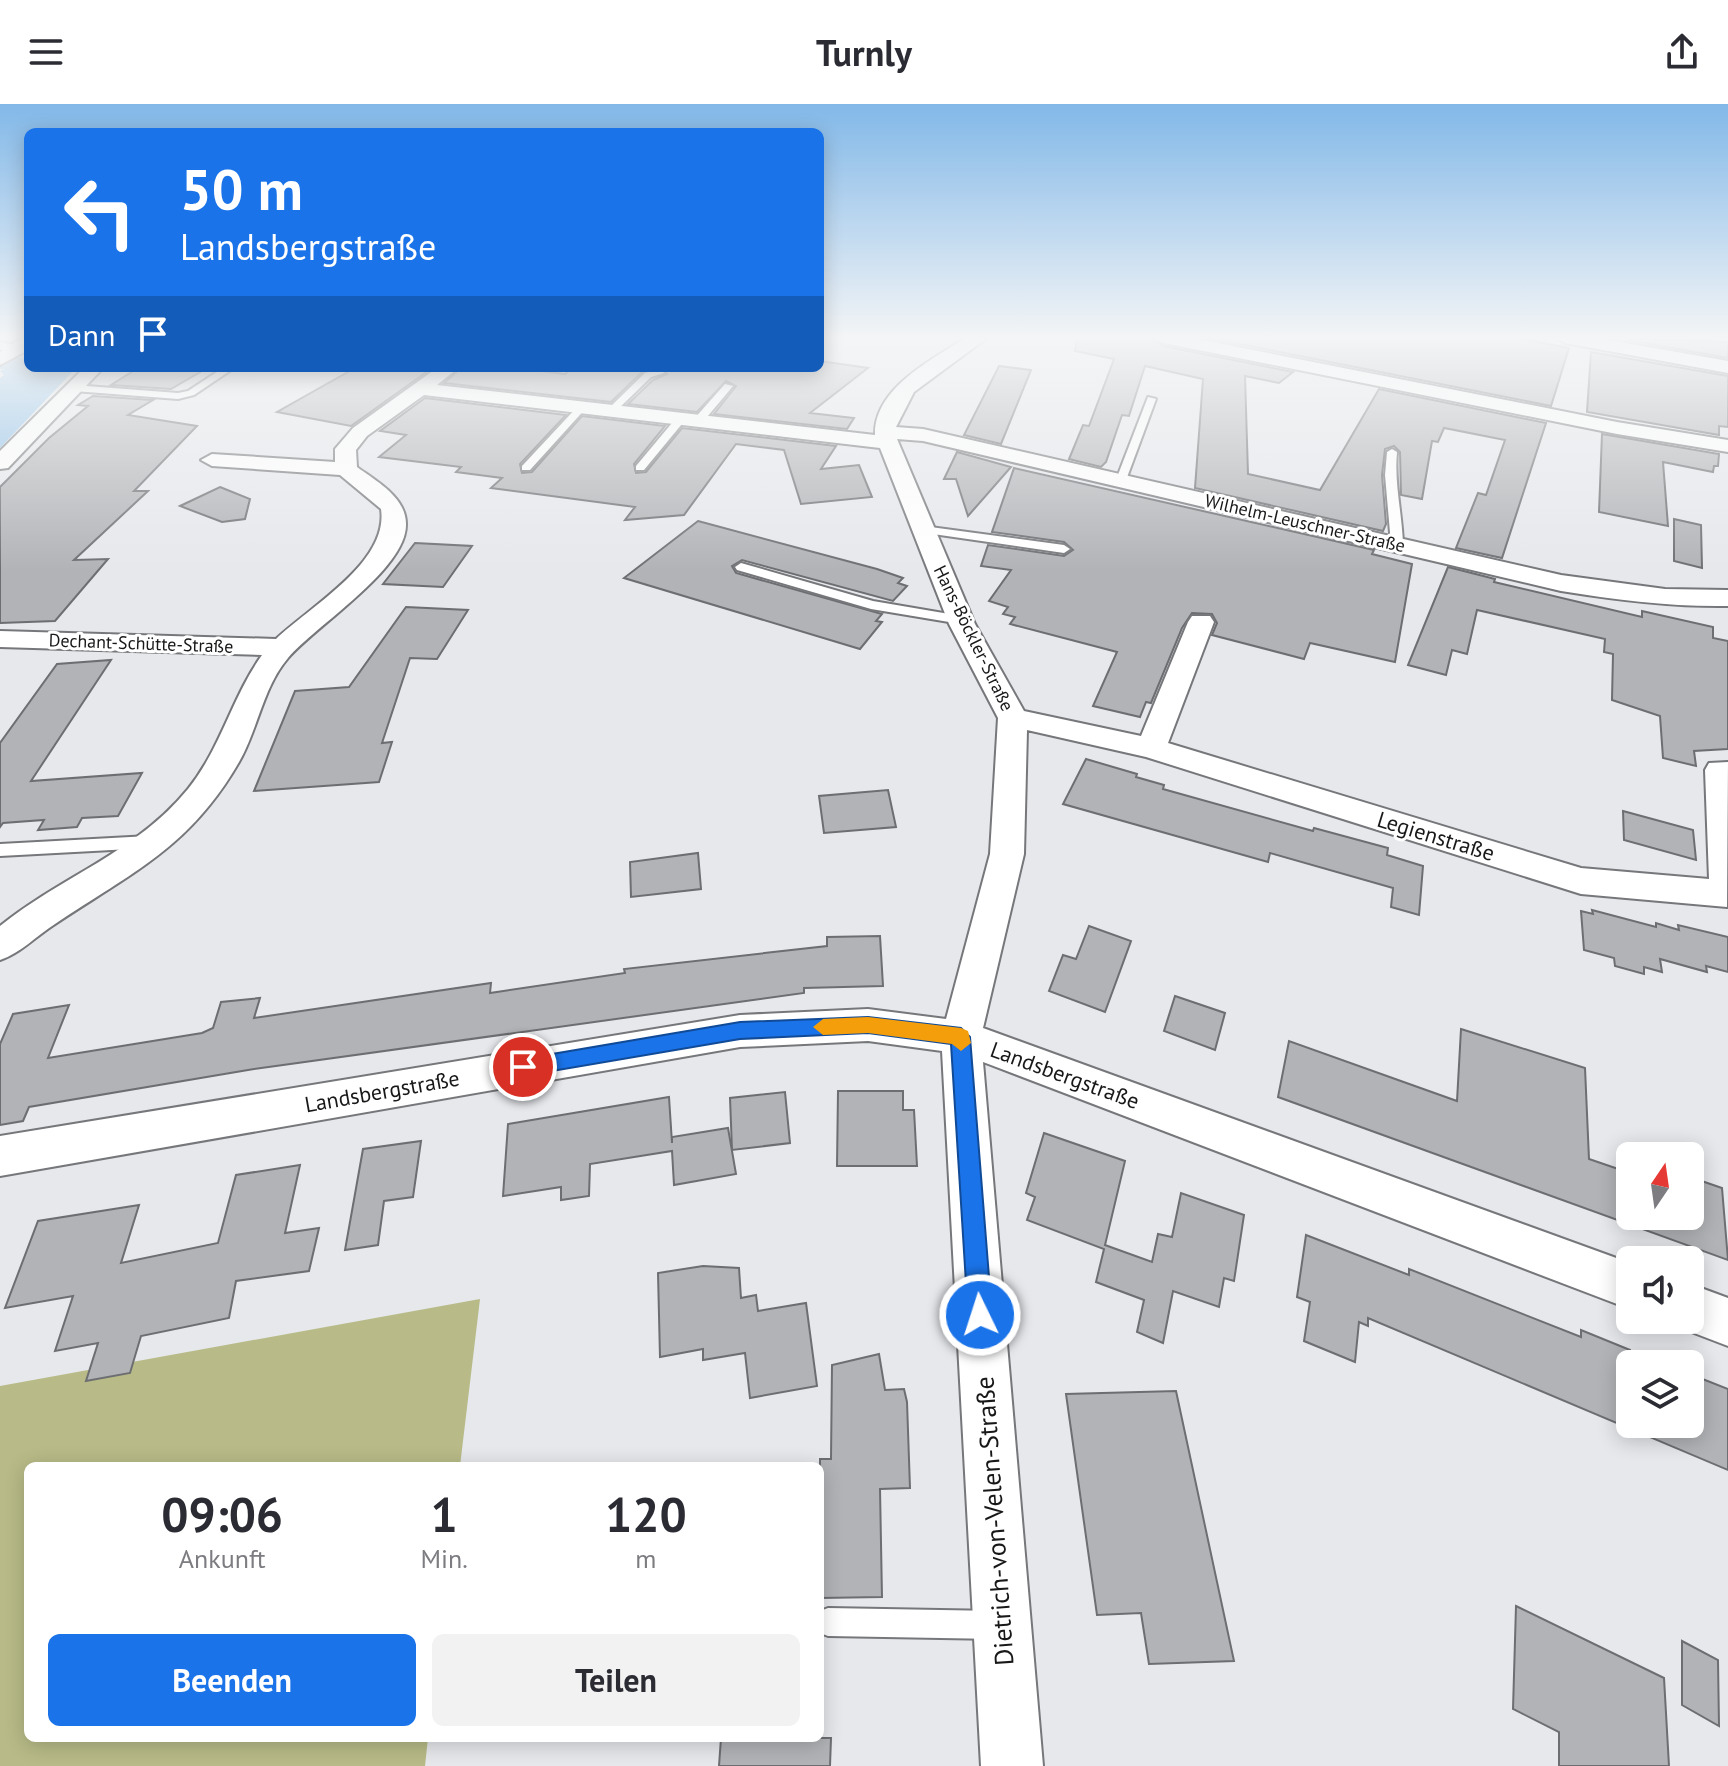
<!DOCTYPE html>
<html lang="de">
<head>
<meta charset="utf-8">
<style>
  :root { --surface:#fff; --page:#f2f2f3; --text:#2b2b33; --muted:#7c7c81; --accent:#1a73e8 }
  body { margin:0; font-family:"PT Sans",sans-serif; background:var(--page); color:var(--text); height:100vh; display:flex; flex-direction:column; font-size:30px; white-space:nowrap }
  * { box-sizing:border-box; margin:0 }
  p { font-size:26px; color:var(--muted) }
  .icon { flex:none; width:44px; height:44px; fill:none; stroke:currentColor; stroke-width:2; stroke-linecap:round; stroke-linejoin:round }
  .map { position:relative; flex:1; overflow:hidden }
  .sheet { position:absolute; left:24px; top:1358px; width:800px; height:280px; display:flex; flex-direction:column; background:var(--surface); border-radius:12px; box-shadow:0 4px 20px #0003 }
  .sheet>* { flex:none }
  .banner { position:absolute; left:24px; top:24px; width:800px; height:244px; border-radius:12px; box-shadow:0 4px 20px #0003; background:#1a73e8; color:#fff; overflow:hidden }
  .needle { width:52px; rotate:13deg }
  .buttons { position:absolute; left:1616px; top:1038px; display:grid; gap:16px }
  .buttons a { display:grid; place-items:center; width:88px; height:88px; border-radius:12px; background:var(--surface); box-shadow:0 4px 20px #0003; font-size:40px }
  .pin { position:absolute; display:grid; place-items:center; width:68px; height:68px; color:#fff; margin:-34px; border:4px solid #fff; border-radius:50%; box-shadow:0 2px 8px #0007 }
  .me { position:absolute; width:88px; margin:-44px; rotate:356deg; stroke-linejoin:round; filter:drop-shadow(0 0 6px #0008) }
  .turn { display:flex; align-items:center; gap:28px; height:168px; padding:0 24px; font-size:36px }
  .turn .icon { width:104px; height:104px; stroke-width:2.5 }
  .turn b { display:block; font-size:56px; line-height:68px }
  .then { display:flex; align-items:center; height:76px; padding:0 24px; background:#0003; gap:16px; font-size:30px }
  .eta { display:flex; justify-content:space-evenly; align-items:center; height:136px; text-align:center }
  .eta b { font-size:48px; font-weight:600; line-height:56px }
  .action { display:flex; gap:16px; margin-top:auto; padding:16px 24px }
  .action a { flex:1; height:92px; border-radius:12px; background:var(--accent); color:#fff; font-size:32px; font-weight:600; line-height:92px; text-align:center }
  .action a+a { background:var(--page); color:var(--text) }
  header { display:flex; justify-content:space-between; align-items:center; height:104px; padding:0 24px; background:var(--surface); font-size:36px; font-weight:600 }
  .map>svg:first-child { display:block }
</style>
</head>
<body>
<header><svg class="icon" aria-label="menu" viewBox="0 0 24 24"><path d="M4 6h16M4 12h16M4 18h16"/></svg>Turnly<svg class="icon" aria-label="share" viewBox="0 0 24 24"><path d="M12 15V3M7 8l5-5 5 5M5 13v7h14v-7"/></svg></header>
<div class="map">
<svg width="1728" height="1662" viewBox="0 0 1728 1662">
  <rect width="100%" height="100%" fill="#e6e8ec"/>
  <!-- green -->
  <polygon fill="#b8bb87" points="480,1195 460,1362 28,1362 28,1634 428,1634 425,1662 0,1662 0,1282"/>
  <!-- water -->
  <polygon fill="#89bee7" points="28,251 28,264 76,264 0,344 0,274 4,271 0,267"/>
  <g fill="none" stroke-linecap="round" stroke-linejoin="round">
    <!-- canal -->
    <polygon fill="#89bee7" fill-rule="evenodd" points="0,253 28,254 28,264 35,264 0,265"/>
  </g>
  <!-- building -->
  <g fill="#b1b3b6" stroke="#6d6e71" stroke-width="2">
    <polygon points="1077,234 1152,234 1163,242 1293,268 1279,279 1245,272 1248,370 1320,386 1379,285 1546,319 1502,454 1456,444 1478,389 1486,391 1505,336 1444,324 1438,338 1432,337 1422,395 1401,391 1400,348 1394,342 1385,345 1382,371 1386,420 1383,427 1195,384 1203,275 1145,262 1129,312 1122,311 1106,358 1101,363 1069,355 1083,321 1089,322 1114,255 1075,247"/>
    <polygon points="1209,234 1518,234 1569,244 1551,302"/>
    <polygon points="1627,234 1728,238 1728,254 1627,236"/>
    <polygon points="1591,248 1728,272 1728,323 1719,322 1719,331 1587,308"/>
    <polygon points="820,257 868,264 810,309 854,314 847,325 714,310 736,282 726,277 697,308 628,300 653,276 667,270 664,264 820,264"/>
    <polygon points="999,262 1031,266 1001,340 964,331"/>
    <polygon points="138,264 207,264 171,285 111,281"/>
    <polygon points="355,264 432,264 351,322 277,308"/>
    <polygon points="461,264 517,264 565,270 572,264 651,264 643,267 611,298 444,279"/>
    <polygon points="93,292 153,296 128,311 197,322 134,387 148,387 74,456 108,455 55,517 0,519 0,383 49,334 88,302 78,301"/>
    <polygon points="425,294 566,311 520,360 522,369 532,368 582,312 665,322 634,360 636,369 646,368 682,324 836,342 821,365 859,361 872,393 801,400 784,346 736,340 684,411 625,416 635,403 491,384 502,374 456,368 461,363 379,353 406,331 380,327"/>
    <polygon points="1602,330 1719,350 1718,362 1714,362 1713,368 1663,358 1668,422 1599,408"/>
    <polygon points="957,348 1011,363 968,412 956,375 944,375"/>
    <polygon points="1014,364 1374,446 1372,450 1412,460 1395,558 1310,539 1304,555 1212,531 1217,519 1212,510 1192,509 1182,524 1151,599 1146,598 1140,613 1093,602 1117,548 1010,520 1015,513 1003,510 1008,503 989,497 1011,466 981,462 988,441 1064,452 1073,446 1064,438 992,428"/>
    <polygon points="220,383 250,395 245,415 222,418 180,402"/>
    <polygon points="1674,415 1701,421 1702,464 1674,457"/>
    <polygon points="698,417 877,465 903,474 898,479 907,482 893,497 742,456 732,462 736,469 882,510 876,517 882,518 860,545 624,474"/>
    <polygon points="415,439 472,442 443,483 383,480"/>
    <polygon points="1448,463 1495,475 1494,478 1642,513 1642,507 1713,523 1713,534 1728,537 1728,645 1694,647 1696,662 1663,654 1660,612 1612,596 1613,550 1604,548 1605,535 1477,506 1467,550 1452,546 1446,571 1408,561"/>
    <polygon points="406,503 468,506 437,555 410,554 382,639 392,638 379,678 254,687 295,587 349,583"/>
    <polygon points="111,556 31,677 142,669 118,712 82,714 77,723 38,726 44,716 3,719 0,723 0,639 57,560"/>
    <polygon points="1086,655 1137,670 1136,673 1164,681 1163,685 1313,727 1314,724 1388,744 1387,751 1423,762 1419,811 1391,803 1393,784 1270,749 1268,758 1063,700"/>
    <polygon points="888,686 896,723 824,729 819,692"/>
    <polygon points="1623,707 1693,726 1696,756 1624,736"/>
    <polygon points="698,749 701,785 631,793 630,758"/>
    <polygon points="1592,806 1656,823 1656,819 1679,826 1678,821 1728,833 1728,868 1706,862 1707,868 1660,855 1662,868 1644,863 1644,870 1615,862 1614,854 1584,846 1581,807 1593,810"/>
    <polygon points="1089,822 1131,837 1105,908 1049,887 1063,851 1076,855"/>
    <polygon points="880,832 883,882 804,884 804,889 254,965 29,1003 23,1017 0,1021 0,940 13,910 69,901 48,954 202,929 213,924 221,898 260,894 254,914 491,879 490,889 625,869 624,865 827,842 827,833"/>
    <polygon points="1175,892 1225,909 1215,946 1164,927"/>
    <polygon points="1461,925 1585,964 1589,1055 1630,1069 1630,1112 1690,1112 1690,1073 1722,1084 1728,1156 1278,993 1289,937 1457,997"/>
    <polygon points="838,987 903,987 903,1006 914,1006 917,1062 837,1062"/>
    <polygon points="785,988 790,1039 732,1046 730,994"/>
    <polygon points="669,993 672,1039 672,1033 728,1024 736,1070 674,1081 672,1047 590,1060 589,1092 561,1096 561,1083 503,1092 508,1020"/>
    <polygon points="1044,1029 1125,1057 1105,1141 1152,1158 1158,1130 1172,1133 1181,1089 1244,1111 1234,1177 1224,1174 1219,1203 1173,1187 1163,1239 1137,1228 1144,1196 1096,1178 1104,1145 1027,1116 1035,1093 1026,1089"/>
    <polygon points="421,1037 413,1093 384,1097 378,1141 345,1146 363,1045"/>
    <polygon points="300,1061 285,1129 319,1124 309,1167 236,1177 229,1214 141,1232 130,1269 86,1277 98,1239 55,1247 73,1192 5,1204 38,1117 139,1101 121,1159 218,1139 236,1071"/>
    <polygon points="1306,1131 1409,1171 1409,1165 1581,1233 1581,1226 1630,1246 1630,1320 1690,1320 1690,1270 1728,1285 1728,1366 1368,1214 1368,1222 1359,1218 1355,1258 1304,1237 1310,1198 1297,1193"/>
    <polygon points="703,1162 739,1164 741,1194 756,1191 758,1207 806,1199 817,1282 750,1294 745,1249 703,1256 703,1245 660,1253 658,1169"/>
    <polygon points="879,1250 885,1286 904,1285 907,1298 910,1384 880,1385 882,1493 820,1494 820,1355 831,1355 832,1261"/>
    <polygon points="1176,1287 1234,1557 1149,1560 1141,1509 1097,1511 1066,1290"/>
    <polygon points="1516,1502 1664,1574 1669,1662 1559,1662 1559,1628 1513,1605"/>
    <polygon points="1682,1537 1718,1556 1719,1622 1682,1601"/>
    <polygon points="721,1634 831,1634 830,1662 719,1662"/>
  </g>
  <g fill="none" stroke-linecap="round" stroke-linejoin="round">
    <!-- service casing -->
    <g stroke="#76777a" stroke-width="4">
      <g id="service">
        <polygon points="223,264 231,266 194,291 178,295 74,287 69,284 74,281 178,289 188,287"/>
        <polygon points="661,264 664,269 651,273 615,308 609,308 609,304 645,269"/>
        <polygon points="725,280 733,282 702,319 694,319 694,315"/>
        <polygon points="1148,293 1156,295 1126,376 1117,378 1116,376"/>
        <polygon points="579,301 587,303 530,366 522,366 522,362"/>
        <polygon points="677,313 686,315 644,366 636,366 636,362"/>
        <path d="M1392,345L1397,348C1394,379 1402,409 1403,440L1397,444L1391,440L1385,371L1387,348Z"/>
        <polygon points="923,422 1064,441 1070,445 1064,449 919,428 917,426"/>
        <polygon points="741,459 873,497 961,512 968,516 961,520 871,505 737,466 735,463"/>
        <polygon points="149,732 157,738 149,744 0,752 0,740"/>
        <polygon points="828,1504 997,1507 1007,1511 1011,1521 1007,1531 997,1535 828,1532 820,1529 820,1507"/>
      </g>
    </g>
    <!-- pedestrian casing -->
    <g stroke="#76777a" stroke-width="4">
      <polygon id="pedestrian" points="0,238 27,243 20,247 0,246"/>
    </g>
    <!-- minor casing -->
    <g stroke="#76777a" stroke-width="4">
      <g id="minor">
        <polygon points="22,234 28,234 28,246 0,261 0,248"/>
        <path d="M965,234H987L914,288L896,323L923,325L1561,471L1665,485L1728,486V502C1672,503 1617,496 1561,487L923,337L897,335L975,520L1024,607L1141,632L1188,518L1192,512H1210L1214,518L1168,639L1581,764L1709,775L1705,666L1709,659L1728,658L1727,803L1581,790L1146,653L1027,626L1024,750L983,924L1630,1159V1205L983,958L1043,1662H981L942,947L868,937L740,943L0,1072V1032L740,911L868,905L946,915L990,750L998,614L949,520L880,344L424,291L367,332L356,346L357,363C376,377 406,393 406,420C407,465 315,522 288,554C263,583 258,625 239,658C190,743 133,768 55,820C36,832 21,849 0,856V822C62,772 137,748 188,685C221,644 232,593 262,551L0,543V527L276,535C311,502 389,458 381,405L340,371L212,362L201,356L212,350L335,358V345L353,324L437,264H458L437,281L875,331C874,284 932,256 965,234Z"/>
        <polygon points="1155,234 1192,234 1617,318 1728,336 1728,348 1617,330 1164,239"/>
        <polygon points="1556,234 1597,234 1728,257 1728,269 1565,239"/>
        <polygon points="84,264 103,264 8,364 0,365 0,347"/>
        <polygon points="1690,1180 1728,1194 1728,1242 1673,1221 1671,1216 1690,1216"/>
      </g>
    </g>
    <!-- service -->
    <use href="#service" fill="#fff" fill-rule="evenodd"/>
    <!-- pedestrian -->
    <use href="#pedestrian" fill="#fff" fill-rule="evenodd"/>
    <!-- minor -->
    <use href="#minor" fill="#fff" fill-rule="evenodd"/>
  </g>
  <!-- sky -->
  <linearGradient id="sky" x2="0" y2="1"><stop stop-color="#82b8e8"/><stop offset="0.5" stop-color="#f4f5f6"/><stop offset="1" stop-color="#f4f5f6" stop-opacity="0"/></linearGradient>
  <rect width="1728" height="467" fill="url(#sky)"/>
  <!-- route -->
  <polygon fill="#1a73e8" stroke="#114b97" stroke-width="2" points="868,913 961,924 970,933 992,1211 989,1220 980,1223 971,1220 968,1211 951,940 868,929 740,935 523,972 513,963 523,955 740,918"/>
  <!-- slow -->
  <polygon fill="#f59e0b" points="868,913 961,924 968,927 971,939 961,947 952,940 868,929 823,931 813,923 823,915"/>
  <g text-anchor="middle" dominant-baseline="central" stroke-width="6" stroke-linejoin="round" paint-order="stroke">
    <!-- far-street labels -->
    <g font-size="18" fill="#181819" stroke="#fff">
      <text transform="translate(1305 419) rotate(13)">Wilhelm-Leuschner-Straße</text>
      <text transform="translate(974 534) rotate(64)">Hans-Böckler-Straße</text>
      <text transform="translate(141 539) rotate(2)">Dechant-Schütte-Straße</text>
    </g>
    <!-- street labels -->
    <g font-size="22" fill="#181819" stroke="#fff">
      <text transform="translate(1436 732) rotate(17)">Legienstraße</text>
      <text transform="translate(1065 971) rotate(20)">Landsbergstraße</text>
      <text transform="translate(382 987) rotate(-10)">Landsbergstraße</text>
    </g>
    <!-- near-street labels -->
    <g font-size="26" fill="#181819" stroke="#fff">
      <text transform="translate(994 1417) rotate(-94)">Dietrich-von-Velen-Straße</text>
    </g>
  </g>
</svg>
<div class="buttons">
<a><svg class="needle" viewBox="-14 -14 28 28"><path d="M0-13l5 13h-10z" fill="#e53935"/><path d="M0 13l5-13h-10z" fill="#7c7c81"/></svg></a>
<a><svg class="icon" aria-label="sound" viewBox="0 0 24 24"><path d="M4 9h4l5-4v14l-5-4H4zM17 9q2 3 0 6"/></svg></a>
<a><svg class="icon" aria-label="layers" viewBox="0 0 24 24"><path d="M12 4l9 5-9 5-9-5zM3 14l9 5 9-5"/></svg></a>
</div>
<div class="pin" style="left:523px;top:963px;background:#d93025"><svg class="icon" aria-label="arrive" viewBox="0 0 24 24"><path d="M6 21V4h12l-3 4 3 4H6"/></svg></div>
<svg class="me" style="left:980px;top:1211px" viewBox="-20 -20 40 40"><circle r="17" fill="#1a73e8" stroke="#fff" stroke-width="3"/><path d="M0-11L8 9 0 5-8 9z" fill="#fff"/></svg>
<div class="banner">
<div class="turn"><svg class="icon" aria-label="left" viewBox="0 0 24 24"><path d="M17 20v-9H6M10 6l-5 5 5 5"/></svg><div><b>50 m</b>Landsbergstraße</div></div>
<div class="then">Dann<svg class="icon" aria-label="arrive" viewBox="0 0 24 24"><path d="M6 21V4h12l-3 4 3 4H6"/></svg></div>
</div>
<section class="sheet">
<div class="eta">
<div><b>09:06</b><p>Ankunft</p></div>
<div><b>1</b><p>Min.</p></div>
<div><b>120</b><p>m</p></div>
</div>
<div class="action"><a>Beenden</a><a>Teilen</a></div>
</section>
</div>
</body>
</html>
